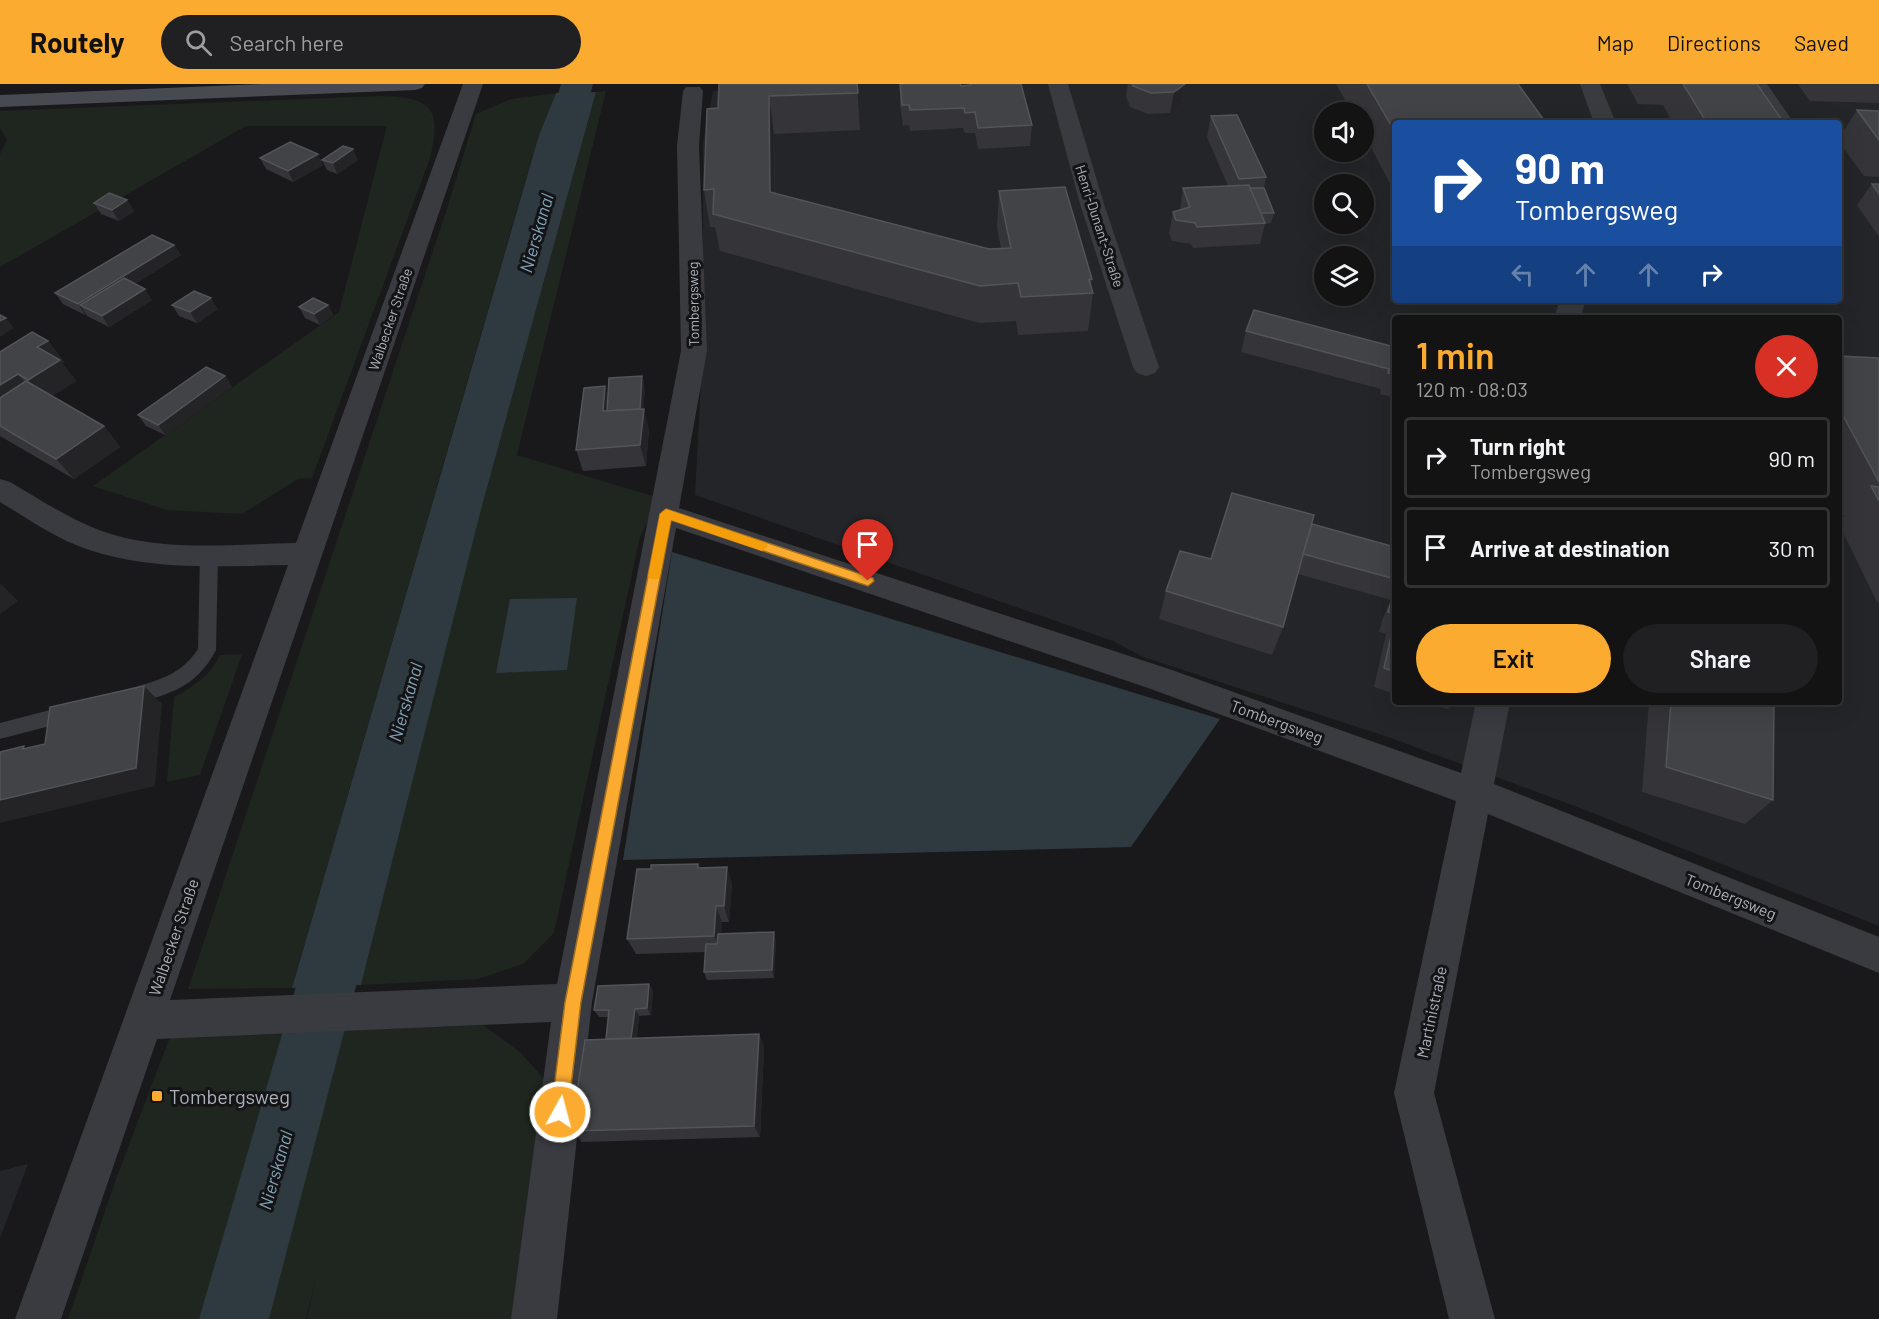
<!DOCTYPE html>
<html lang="en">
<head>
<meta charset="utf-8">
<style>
  :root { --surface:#131314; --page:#202022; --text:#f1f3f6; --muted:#9d9ea0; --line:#323234; --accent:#fbab30 }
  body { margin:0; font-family:Barlow,sans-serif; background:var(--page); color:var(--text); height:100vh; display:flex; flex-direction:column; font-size:22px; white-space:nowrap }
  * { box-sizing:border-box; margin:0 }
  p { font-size:20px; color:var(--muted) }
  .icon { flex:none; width:33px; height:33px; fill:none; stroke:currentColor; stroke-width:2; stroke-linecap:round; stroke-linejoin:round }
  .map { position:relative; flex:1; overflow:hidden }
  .details { position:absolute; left:1392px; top:231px; width:450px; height:390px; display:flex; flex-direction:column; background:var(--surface); border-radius:6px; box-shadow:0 6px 24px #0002,0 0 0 2px var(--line) }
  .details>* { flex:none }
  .top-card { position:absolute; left:1392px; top:36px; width:450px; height:183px; border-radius:6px; box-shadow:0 6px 24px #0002,0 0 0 2px var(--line); background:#1a4fa0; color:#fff; overflow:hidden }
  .tools { position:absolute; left:1314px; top:18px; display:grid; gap:12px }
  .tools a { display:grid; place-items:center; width:60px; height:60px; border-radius:50%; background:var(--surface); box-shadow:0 6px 24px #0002,0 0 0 2px var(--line); font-size:30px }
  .pin { position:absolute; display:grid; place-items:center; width:51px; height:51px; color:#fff; margin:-62px -26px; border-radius:50% 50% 50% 0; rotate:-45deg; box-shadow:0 0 6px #0007 }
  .pin .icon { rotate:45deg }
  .me { position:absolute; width:66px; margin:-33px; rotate:7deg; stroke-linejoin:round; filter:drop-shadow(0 0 4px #0008) }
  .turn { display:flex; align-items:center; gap:21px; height:126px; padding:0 24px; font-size:27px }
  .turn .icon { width:78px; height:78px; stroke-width:2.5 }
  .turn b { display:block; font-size:42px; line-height:51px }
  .lanes { display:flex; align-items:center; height:57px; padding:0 24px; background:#0003; justify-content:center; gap:30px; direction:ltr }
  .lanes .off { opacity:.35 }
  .round { display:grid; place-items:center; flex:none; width:63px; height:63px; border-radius:32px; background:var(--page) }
  .head { display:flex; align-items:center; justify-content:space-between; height:102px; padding:0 24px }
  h1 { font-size:36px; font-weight:600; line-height:45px; color:var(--accent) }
  .action { display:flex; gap:12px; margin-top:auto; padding:12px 24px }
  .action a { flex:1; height:69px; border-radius:36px; background:var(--accent); color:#111; font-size:24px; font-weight:600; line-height:69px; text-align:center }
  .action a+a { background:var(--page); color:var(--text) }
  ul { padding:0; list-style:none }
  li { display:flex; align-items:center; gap:18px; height:81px; margin:0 12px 9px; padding:0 12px; border:3px solid var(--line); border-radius:6px }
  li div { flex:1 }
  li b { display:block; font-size:22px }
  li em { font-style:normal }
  header { display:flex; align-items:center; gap:36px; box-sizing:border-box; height:84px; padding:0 30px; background:var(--accent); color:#111 }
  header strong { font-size:28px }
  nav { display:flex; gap:33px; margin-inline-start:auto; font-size:21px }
  .search { width:420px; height:54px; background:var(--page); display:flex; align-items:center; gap:15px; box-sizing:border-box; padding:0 21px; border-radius:33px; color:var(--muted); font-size:22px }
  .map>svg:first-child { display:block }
</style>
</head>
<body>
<header>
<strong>Routely</strong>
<div class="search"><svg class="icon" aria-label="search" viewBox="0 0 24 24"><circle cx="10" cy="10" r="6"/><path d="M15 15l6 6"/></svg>Search here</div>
<nav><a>Map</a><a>Directions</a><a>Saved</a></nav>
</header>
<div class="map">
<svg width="1879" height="1235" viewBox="0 0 1879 1235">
  <rect width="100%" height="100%" fill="#19191b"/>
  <!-- built -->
  <g fill="#242528" fill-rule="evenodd">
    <path d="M843,0H1879V842L1580,724L1388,653L1143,573L1113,557L695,411L703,258V58L713,7ZM1324,28H1364V68H1324ZM1395,39H1839V216H1395ZM1324,100H1364V140H1324ZM1324,172H1364V212H1324ZM1395,234H1839V618H1395Z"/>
    <polygon points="28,1080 0,1154 0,1087"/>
  </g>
  <!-- green -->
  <g fill="#1e261f">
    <polygon points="606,7 517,371 659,414 640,453 554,849 523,880 478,895 361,901 482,422 596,8"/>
    <polygon points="556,9 539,51 507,160 292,904 188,905 445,131 476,30 511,15"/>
    <path d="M379,12C430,13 443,22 430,74L312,394L298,395L242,430L167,426L93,402L339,228L387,42H246L0,183V70L7,56L0,44V27Z"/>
    <path d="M242,570L200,691L167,698L174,613C193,603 211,591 220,571Z"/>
    <polygon points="483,941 520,968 546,997 514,1235 307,1235 317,1190 306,1235 68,1235 116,1095 170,953"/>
  </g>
  <!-- water -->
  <g fill="#2e3940">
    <polygon points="596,8 482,422 361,901 292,904 539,51 556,9"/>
    <polygon points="672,468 1220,635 1131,763 623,776"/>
    <polygon points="577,514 567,586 496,589 510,515"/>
  </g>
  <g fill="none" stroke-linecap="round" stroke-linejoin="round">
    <!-- canal -->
    <g fill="#2e3940" fill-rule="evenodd">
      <polygon points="561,0 593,0 573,75 568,82 556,85 544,82 539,75"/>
      <polygon points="345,807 365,815 374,834 269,1235 199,1235 316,834 325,815"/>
    </g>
    <!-- lane -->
    <g fill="#393b40" fill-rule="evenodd">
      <polygon points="1755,0 1767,0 1794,39 1782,39"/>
      <path d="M209,464L215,466L218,471L216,566C195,606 166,611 125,622L118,620L115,614L118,608C149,598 179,595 198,565L200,471L203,466Z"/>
      <polygon points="73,620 80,622 83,628 80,634 0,655 0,639"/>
    </g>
    <!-- street -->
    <g fill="#393b40" fill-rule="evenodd">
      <path d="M463,0H483L170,916L557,900L681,267L677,62L683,7L686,3H700L703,7L699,62L707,267L679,424L1172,586L1461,689L1476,618H1510L1494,700L1879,853V889L1488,730L1434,1009L1495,1235H1449L1394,1009L1456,717L1148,604L676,444L592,918L557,1235H511L551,938L157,955L61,1235H15L288,481C217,482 143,488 76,461C49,450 25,433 0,418V395L10,398C39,415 68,434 99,446C160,469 233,460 296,459Z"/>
      <polygon points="1048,0 1068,0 1104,120 1159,283 1155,289 1146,292 1137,289 1133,283 1080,120"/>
      <polygon points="1580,0 1600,0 1616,39 1594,39"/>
      <polygon points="1560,216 1586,216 1580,234 1554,234"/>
    </g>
    <!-- secondary -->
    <polygon fill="#474a50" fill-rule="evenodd" points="262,0 425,0 422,4 415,6 0,23 0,11"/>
  </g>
  <!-- wall -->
  <g fill="#353539">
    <polygon points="719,0 857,0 860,46 774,50 775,109 989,165 1001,164 997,144 999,107 1092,195 1091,203 1093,209 1088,247 1018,251 1016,237 979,239 720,167 715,143 710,143 704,106 718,24"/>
    <polygon points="900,0 961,2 969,1 969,0 1021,0 1032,41 1030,62 978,65 975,49 965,49 963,44 910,47 909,41 903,42 900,20"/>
    <polygon points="1128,0 1185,0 1182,20 1170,29 1148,30 1130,23 1126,12"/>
    <polygon points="1336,0 1518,0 1395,39 1395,105 1393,105 1364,50 1364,28 1352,28"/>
    <polygon points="1627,0 1757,0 1784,39 1673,39 1663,21 1638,20"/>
    <polygon points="1798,0 1879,0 1879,19 1810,17"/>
    <polygon points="1857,26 1879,27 1879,93 1864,92 1839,58 1839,54"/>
    <polygon points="1211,32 1266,93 1264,104 1274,129 1271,139 1265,140 1260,160 1193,164 1191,160 1172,157 1169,149 1173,128 1180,126 1183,104 1228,102 1207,53"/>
    <polygon points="260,74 323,81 293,98 266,85"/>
    <polygon points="322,76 358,76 337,90 327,86"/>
    <polygon points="1872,100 1879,100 1879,153 1857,121"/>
    <polygon points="127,116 134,127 119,137 101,130 94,119"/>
    <polygon points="174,161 181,171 135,200 152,216 109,243 87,232 86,230 85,231 63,220 55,209"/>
    <polygon points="172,221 218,225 197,239 179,232"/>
    <polygon points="328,221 333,231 320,241 305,234 299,223"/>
    <polygon points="1246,247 1395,263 1395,314 1380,310 1381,305 1241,268"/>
    <polygon points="48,257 64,278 62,279 76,297 52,312 104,342 120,363 74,395 0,352 0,268"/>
    <polygon points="1839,272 1879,274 1879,518 1877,518 1839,440 1839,438 1845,432 1839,421"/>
    <polygon points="225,292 232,303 165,351 146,342 138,331"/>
    <polygon points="645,303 643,325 649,346 646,382 583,387 576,366 608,311"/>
    <polygon points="1312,440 1395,463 1395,610 1374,603 1386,550 1379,548 1383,534 1391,516 1298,490 1283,543 1272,571 1159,535 1166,507 1211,475"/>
    <polygon points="1423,618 1452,618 1448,625"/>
    <polygon points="1649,618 1774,618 1773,716 1745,740 1642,708"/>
    <polygon points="699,784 732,799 729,838 722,838 721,849 776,856 774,894 707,896 704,888 706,868 636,870 627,855"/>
    <polygon points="649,900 653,907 651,931 639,932 637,954 759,950 764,963 760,1053 582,1058 571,1047 606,955 609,933 599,933 594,926"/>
  </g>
  <!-- shaded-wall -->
  <g fill="#242427">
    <polygon points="1185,0 1182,20 1170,29 1174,8"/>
    <polygon points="769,12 774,50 775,146 770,108"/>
    <polygon points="353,65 358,76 337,90 333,79"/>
    <polygon points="318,70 323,81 293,98 288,87"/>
    <polygon points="127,116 134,127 119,137 112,126"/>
    <polygon points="174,161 181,171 92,227 80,221 86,230 85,231 78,220"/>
    <polygon points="145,205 152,216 109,243 102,232"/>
    <polygon points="211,214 218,225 197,239 190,228"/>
    <polygon points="328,221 333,231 320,241 314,230"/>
    <polygon points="6,234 14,244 0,253 0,237"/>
    <polygon points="48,257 64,278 62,279 76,297 45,317 28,296 37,263"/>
    <polygon points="18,290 33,308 0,342 0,301"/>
    <polygon points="225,292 232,303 165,351 158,341"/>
    <polygon points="642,292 645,303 642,342 644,325 649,346 646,382 640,361 639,335"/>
    <polygon points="605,302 611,323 610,337 603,327"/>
    <polygon points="104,342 120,363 74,395 56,375"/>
    <polygon points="0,499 18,517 0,530"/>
    <polygon points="144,602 162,620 155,702 0,739 0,716"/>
    <polygon points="727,783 732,799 729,838 724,822"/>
    <polygon points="716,822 722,838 720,867 714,852"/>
    <polygon points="774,848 776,856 774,894 772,886"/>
    <polygon points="649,900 653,907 651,931 647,924"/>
    <polygon points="635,925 639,932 635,967 631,960"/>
    <polygon points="759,950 764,963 760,1053 754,1042"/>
  </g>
  <!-- building -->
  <g fill="#414347" stroke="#525459" stroke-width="1.5">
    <polygon points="719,0 857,0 858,9 769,12 770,108 989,165 1011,164 999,107 1065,103 1092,195 1089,196 1093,209 1021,213 1018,199 980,202 713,130 714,105 704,106 707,25 718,24"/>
    <polygon points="900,0 960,0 961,2 970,1 970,0 1021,0 1032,41 978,44 975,28 965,29 964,24 910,26 909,21 902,21"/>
    <polygon points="1132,0 1185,0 1174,8 1151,9 1133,2"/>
    <polygon points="1367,0 1518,0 1546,39 1395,39 1395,48"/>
    <polygon points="1683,0 1757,0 1784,39 1707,39"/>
    <polygon points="1857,26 1879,27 1879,56"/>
    <polygon points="1237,31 1266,93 1239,95 1211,32"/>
    <polygon points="290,58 318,70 288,87 260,74"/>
    <polygon points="343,62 353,65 333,79 322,76"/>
    <polygon points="1872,100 1879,100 1879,110"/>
    <polygon points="1249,101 1265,139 1197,143 1195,139 1176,136 1173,128 1190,123 1183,104"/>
    <polygon points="1250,104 1264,104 1274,129 1261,129"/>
    <polygon points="109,109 127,116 112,126 94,119"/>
    <polygon points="152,151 174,161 78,220 55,209"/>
    <polygon points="124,194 145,205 102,232 80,221"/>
    <polygon points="194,207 211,214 190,228 172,221"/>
    <polygon points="313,214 328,221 314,230 299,223"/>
    <polygon points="1254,226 1395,263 1395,290 1388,289 1389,285 1246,247"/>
    <polygon points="0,231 6,234 0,237"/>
    <polygon points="32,248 48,257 37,263 60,276 28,296 18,290 0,301 0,268"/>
    <polygon points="1839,272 1879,274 1879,398 1839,324"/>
    <polygon points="206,283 225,292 158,341 138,331"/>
    <polygon points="642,292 640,325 607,327 609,294"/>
    <polygon points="26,297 104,342 56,375 0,342 0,314"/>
    <polygon points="605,302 603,327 644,325 640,361 576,366 584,304"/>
    <polygon points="1871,402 1879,403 1879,417"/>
    <polygon points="1232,409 1314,431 1283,543 1166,507 1180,467 1211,475"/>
    <polygon points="1312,440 1395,463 1395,495 1303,470"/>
    <polygon points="1392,514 1395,515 1395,530 1388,528"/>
    <polygon points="1395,534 1395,588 1384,584"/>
    <polygon points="144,602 136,684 0,716 0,668 24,662 23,665 45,660 50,623"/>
    <polygon points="1671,618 1774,618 1773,716 1666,683"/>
    <polygon points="698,780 698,784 727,783 724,822 716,822 714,852 627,855 637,785 651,785 651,781"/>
    <polygon points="774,848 772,886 704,888 706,860 717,860 718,850"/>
    <polygon points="649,900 647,924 635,925 631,954 606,955 609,926 594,926 598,902"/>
    <polygon points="759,950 754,1042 571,1047 585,956"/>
  </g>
  <!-- route -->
  <polygon fill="#fbab30" stroke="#a36f1f" stroke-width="1.5" points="666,425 873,494 874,497 868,502 671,436 581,918 568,1028 566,1034 560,1037 554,1034 551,1028 565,918 660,430"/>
  <!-- slow -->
  <polygon fill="#f59e0b" points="666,425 766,459 768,462 762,467 671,436 660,492 658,495 650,495 648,492 660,430"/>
  <!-- markers -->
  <rect fill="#fbab30" stroke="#141416" stroke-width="2" x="151" y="1006" width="12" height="12" rx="3"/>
  <g text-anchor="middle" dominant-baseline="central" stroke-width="6" stroke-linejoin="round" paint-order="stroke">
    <!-- far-street labels -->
    <g font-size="14" fill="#aab1bb" stroke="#141416">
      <text transform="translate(1100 142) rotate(72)">Henri-Dunant-Straße</text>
      <text transform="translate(693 220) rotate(-91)">Tombergsweg</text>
      <text transform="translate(390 235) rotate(-71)">Walbecker Straße</text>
    </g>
    <!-- street labels -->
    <g font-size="16" fill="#aab1bb" stroke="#141416">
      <text transform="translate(1277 637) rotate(20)">Tombergsweg</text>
      <text transform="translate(1731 812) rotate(22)">Tombergsweg</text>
      <text transform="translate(173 853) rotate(-71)">Walbecker Straße</text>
      <text transform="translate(1431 928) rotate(-78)">Martinistraße</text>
    </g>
    <!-- water labels -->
    <g font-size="18" font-style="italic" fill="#80a1b7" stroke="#141416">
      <text transform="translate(536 149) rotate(-74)">Nierskanal</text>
      <text transform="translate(405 618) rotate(-74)">Nierskanal</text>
      <text transform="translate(275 1086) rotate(-74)">Nierskanal</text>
    </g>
    <!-- near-poi labels -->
    <g font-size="20" fill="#aab1bb" stroke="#141416" text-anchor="start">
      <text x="169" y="1012">Tombergsweg</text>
    </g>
  </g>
</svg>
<div class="tools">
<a><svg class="icon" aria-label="sound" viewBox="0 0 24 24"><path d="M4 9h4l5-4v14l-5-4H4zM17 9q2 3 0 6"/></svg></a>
<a><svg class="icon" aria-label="search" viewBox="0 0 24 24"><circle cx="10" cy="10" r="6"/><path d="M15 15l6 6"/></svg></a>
<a><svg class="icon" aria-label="layers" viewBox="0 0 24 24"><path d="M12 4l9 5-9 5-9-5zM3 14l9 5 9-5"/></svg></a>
</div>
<div class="pin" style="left:868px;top:497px;background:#d93025"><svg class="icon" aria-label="arrive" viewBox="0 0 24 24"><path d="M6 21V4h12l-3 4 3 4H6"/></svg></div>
<svg class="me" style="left:560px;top:1028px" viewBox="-20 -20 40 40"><circle r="17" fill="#fbab30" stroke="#fff" stroke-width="3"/><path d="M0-11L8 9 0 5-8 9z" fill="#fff"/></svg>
<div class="top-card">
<div class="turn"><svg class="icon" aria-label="right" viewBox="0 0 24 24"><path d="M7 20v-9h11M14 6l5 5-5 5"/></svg><div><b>90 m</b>Tombergsweg</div></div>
<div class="lanes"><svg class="icon off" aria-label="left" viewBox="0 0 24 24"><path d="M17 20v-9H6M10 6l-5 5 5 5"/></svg><svg class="icon off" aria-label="ahead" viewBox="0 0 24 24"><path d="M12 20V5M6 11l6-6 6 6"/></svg><svg class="icon off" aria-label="ahead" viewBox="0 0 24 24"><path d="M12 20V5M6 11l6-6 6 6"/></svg><svg class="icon" aria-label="right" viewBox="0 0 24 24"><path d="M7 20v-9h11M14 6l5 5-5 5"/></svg></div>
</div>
<section class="details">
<div class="head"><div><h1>1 min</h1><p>120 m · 08:03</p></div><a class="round" style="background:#d93025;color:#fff"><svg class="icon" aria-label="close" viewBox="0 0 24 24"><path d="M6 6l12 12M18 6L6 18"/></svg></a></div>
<ul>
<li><svg class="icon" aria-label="right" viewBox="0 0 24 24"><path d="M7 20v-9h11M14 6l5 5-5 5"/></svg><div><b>Turn right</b><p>Tombergsweg</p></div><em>90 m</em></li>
<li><svg class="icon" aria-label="arrive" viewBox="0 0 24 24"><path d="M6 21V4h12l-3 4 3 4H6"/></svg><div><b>Arrive at destination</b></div><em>30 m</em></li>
</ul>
<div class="action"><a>Exit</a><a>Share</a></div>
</section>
</div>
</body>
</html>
